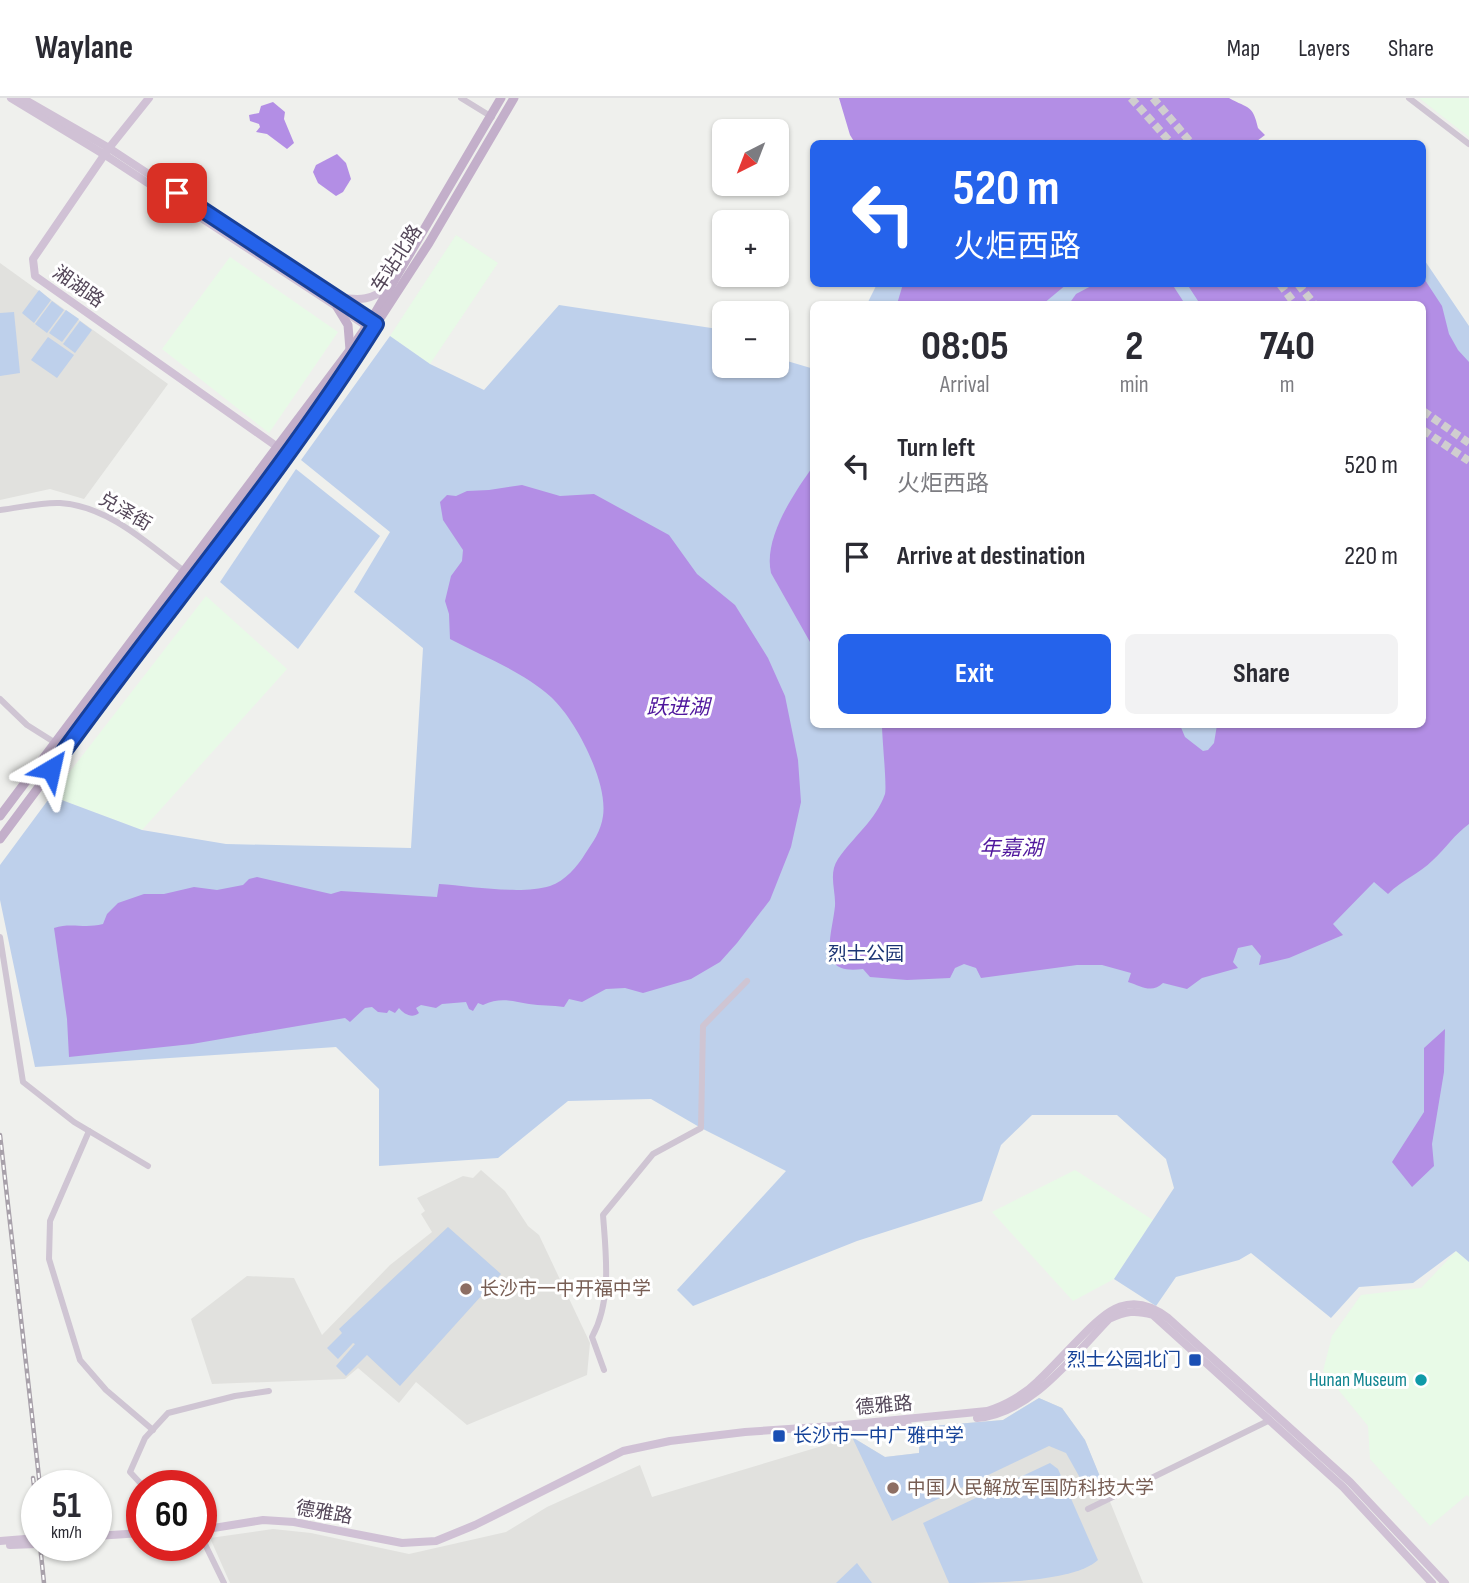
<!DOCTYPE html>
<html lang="en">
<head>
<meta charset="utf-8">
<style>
  :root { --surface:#fff; --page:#f2f2f3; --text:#2b2b33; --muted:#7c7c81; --line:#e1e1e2; --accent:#2563eb }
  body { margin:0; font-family:"Sofia Sans Condensed","Noto Sans SC",sans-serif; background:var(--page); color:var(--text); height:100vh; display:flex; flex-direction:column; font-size:26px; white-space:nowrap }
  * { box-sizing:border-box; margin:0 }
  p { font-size:23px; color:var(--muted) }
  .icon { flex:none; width:38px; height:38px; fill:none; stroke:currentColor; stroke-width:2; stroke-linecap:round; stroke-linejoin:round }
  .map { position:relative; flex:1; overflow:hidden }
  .side { position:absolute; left:810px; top:203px; width:616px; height:427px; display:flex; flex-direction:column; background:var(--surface); border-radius:10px; box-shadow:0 2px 5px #0004 }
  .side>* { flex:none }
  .banner { position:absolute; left:810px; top:42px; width:616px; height:147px; border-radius:10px; box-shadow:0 2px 5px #0004; background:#2563eb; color:#fff; overflow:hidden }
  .needle { width:46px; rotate:222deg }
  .buttons { position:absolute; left:712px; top:21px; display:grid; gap:14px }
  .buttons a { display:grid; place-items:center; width:77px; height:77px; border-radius:10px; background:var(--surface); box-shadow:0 2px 5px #0004; font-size:35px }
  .speed { position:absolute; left:21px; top:1372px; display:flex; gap:14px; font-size:35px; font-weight:700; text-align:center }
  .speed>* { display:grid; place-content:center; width:91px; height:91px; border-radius:50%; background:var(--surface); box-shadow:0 2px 5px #0004; line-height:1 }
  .speed small { font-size:18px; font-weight:400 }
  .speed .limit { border:10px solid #d22; background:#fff; color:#111 }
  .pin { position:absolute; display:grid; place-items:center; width:60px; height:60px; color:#fff; margin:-30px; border-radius:14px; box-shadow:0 4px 10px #0006 }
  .me { position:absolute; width:77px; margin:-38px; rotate:36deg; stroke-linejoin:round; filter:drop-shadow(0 0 5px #0008) }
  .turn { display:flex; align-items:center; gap:24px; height:147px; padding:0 28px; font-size:32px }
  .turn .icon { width:91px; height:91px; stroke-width:2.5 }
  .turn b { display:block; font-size:49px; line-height:60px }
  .eta { display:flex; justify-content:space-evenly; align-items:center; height:119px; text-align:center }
  .eta b { font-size:42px; font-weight:700; line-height:49px }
  .action { display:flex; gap:14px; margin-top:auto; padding:14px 28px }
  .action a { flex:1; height:80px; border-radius:10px; background:var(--accent); color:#fff; font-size:28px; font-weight:700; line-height:80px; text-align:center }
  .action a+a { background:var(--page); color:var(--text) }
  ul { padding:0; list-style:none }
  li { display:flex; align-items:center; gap:21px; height:91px; padding:0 28px }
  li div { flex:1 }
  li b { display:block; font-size:26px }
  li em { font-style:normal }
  header { display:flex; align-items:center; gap:42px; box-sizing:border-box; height:98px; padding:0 35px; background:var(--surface); border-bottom:2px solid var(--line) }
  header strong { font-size:33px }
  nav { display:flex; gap:38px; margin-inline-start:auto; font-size:24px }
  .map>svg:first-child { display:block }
</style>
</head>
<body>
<header>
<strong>Waylane</strong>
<nav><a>Map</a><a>Layers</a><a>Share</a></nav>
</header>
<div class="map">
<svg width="1469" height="1485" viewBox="0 0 1469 1485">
  <rect width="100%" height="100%" fill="#eff0ed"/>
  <!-- commercial -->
  <g fill="#e8fae7">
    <polygon points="1419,0 1469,0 1469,39 1456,29"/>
    <polygon points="456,137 498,165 430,266 390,238"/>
    <polygon points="230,159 338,234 269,335 162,251"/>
    <polygon points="206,498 287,571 142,732 51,698"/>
    <polygon points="1075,1072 1153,1122 1114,1181 1073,1203 992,1114"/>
    <polygon points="1456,1153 1469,1164 1469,1399 1467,1397 1430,1428 1370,1361 1368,1328 1323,1273 1332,1238 1361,1197 1421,1190"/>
  </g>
  <!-- education -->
  <g fill="#e1e1de">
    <polygon points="0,165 168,286 84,401 50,391 0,402"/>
    <polygon points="481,1072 505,1093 528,1128 539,1137 590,1245 587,1277 467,1327 416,1284 399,1305 358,1270 345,1281 212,1286 191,1221 247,1178 294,1180 322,1237 390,1167 432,1134 421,1116 425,1113 417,1100 463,1078 473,1080"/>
    <polygon points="1039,1300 1062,1310 1085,1342 1143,1485 230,1485 210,1440 273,1431 311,1435 409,1456 506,1434 547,1409 640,1367 652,1399 852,1339 885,1359 919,1355 920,1329 1003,1322"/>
  </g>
  <!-- green -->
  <g fill="#bed0eb">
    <polygon points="1423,160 1469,228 1469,1164 1456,1153 1413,1185 1359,1189 1331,1220 1251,1155 1239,1162 1176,1179 1156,1208 1114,1181 1174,1090 1166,1061 1117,1017 1032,1017 1001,1047 982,1103 857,1143 693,1208 677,1192 786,1073 701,1030 651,1001 568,1003 498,1060 379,1068 379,991 336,949 35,969 0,802 0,767 51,698 142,732 226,746 411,750 423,550 354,494 390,434 301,362 390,238 430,266 484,292 559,207 718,231 724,235 724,268 777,268 777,260 814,271 814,626 1423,626 1423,206 867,206 877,186 1423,186"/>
    <polygon points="39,192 51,202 34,225 22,215"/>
    <polygon points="52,203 64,212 47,235 35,226"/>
    <polygon points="66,212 79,221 62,244 49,235"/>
    <polygon points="14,214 20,275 0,278 0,215"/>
    <polygon points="80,223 92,232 75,255 63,246"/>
    <polygon points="48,239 74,257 57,280 31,262"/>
    <polygon points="296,371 380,438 298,551 220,484"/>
    <polygon points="448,1129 501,1176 400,1288 367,1257 346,1278 336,1268 355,1246 353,1245 338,1261 327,1250 342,1235 339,1231"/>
    <polygon points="1039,1300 1062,1310 1085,1342 1101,1381 1084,1387 1066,1355 1049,1348 892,1423 852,1339 885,1359 919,1355 920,1329 1003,1322"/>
    <path d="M1050,1365L1058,1371L1098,1462C1074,1485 986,1485 949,1485L923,1425Z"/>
    <polygon points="857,1465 872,1485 836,1485"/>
  </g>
  <!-- water -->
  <g fill="#b38ee5">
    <path d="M839,0H1229C1249,11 1253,7 1258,30L1265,37L1253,46L855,45L850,37Z"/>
    <polygon points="273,4 285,14 284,21 294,45 287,51 267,36 256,34 260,29 259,26 250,23 249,17 259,15 261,8"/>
    <polygon points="337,56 346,65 351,81 343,94 336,98 318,85 313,74 316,67"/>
    <path d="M1423,179L1442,208L1449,236L1458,252L1469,264V726C1455,736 1446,750 1433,762C1419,776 1402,782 1388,796L1374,784L1333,826L1343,837L1289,860L1259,867L1261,858L1252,847L1238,850L1233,864L1238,870L1202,880L1187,891L1163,885C1152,896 1141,888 1128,884L1131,875L1102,867H1077L981,880L976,870L964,866L955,870L950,880L907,882L870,879L863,871C815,878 832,838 835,808C836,792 828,776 838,761C853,739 876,722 885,696C887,688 882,640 882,627H1180L1185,639L1203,653L1208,652L1214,645L1217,627L1423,626V206H1200L1187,186H1423Z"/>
    <polygon points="903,186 1067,186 1043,206 897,206"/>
    <polygon points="1095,186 1172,186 1185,206 1069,206 1076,196"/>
    <path d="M814,367V551L771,475C763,440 794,395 814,367Z"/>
    <path d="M522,387L560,398L594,396L669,437L697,476L735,507L768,560L785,598L798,662L801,704L791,749L770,802L737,845L720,864L691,881L643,895L625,890L606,891L582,904L569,901L564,909C553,907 540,908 529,906C511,903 500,899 483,907L478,905L473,913L469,911L466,904L442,906L436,910L421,907L416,910L419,915C412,921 404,916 399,910L395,915L389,912L387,915L378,914L372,909L365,910L350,924L345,920L192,946L69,959L67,921L54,830C72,824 83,831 103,826L107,816L118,805L144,796H164L194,789L217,792L243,787L249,781L257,779L331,796L341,793L437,799L439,786C470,788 521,797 550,788C565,783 577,769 585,756C593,744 601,733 603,718C608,684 576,622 551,599C522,573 484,559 450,541L449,516L445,503L451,478L462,463L463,452L443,422L440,404L447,397L456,398L467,393L489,392Z"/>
    <polygon points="1445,931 1444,974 1432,1046 1434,1068 1412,1089 1392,1064 1424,1014 1424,950"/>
  </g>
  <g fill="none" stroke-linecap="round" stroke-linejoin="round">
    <!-- secondary-tunnel -->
    <g stroke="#d0cecf" stroke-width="8" stroke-dasharray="8 4" stroke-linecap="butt">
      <polyline points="1131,0 1172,46"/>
      <polyline points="1153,0 1192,46"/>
      <polyline points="1280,186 1295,206"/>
      <polyline points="1298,186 1314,206"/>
      <polyline points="1423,313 1469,345"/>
      <polyline points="1423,332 1469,363"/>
    </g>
    <!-- street -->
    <g stroke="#cfc5d3" stroke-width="6">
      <polyline points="461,0 492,19"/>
      <polyline points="1409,0 1469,46"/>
      <path d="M0,412C19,410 41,404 60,405C108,408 147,445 184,473"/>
      <polyline points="0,601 27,627 54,644"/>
      <polyline points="0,839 23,984 74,1024 148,1068"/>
      <polyline points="89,1033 50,1123 49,1161 80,1262 106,1292 153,1332"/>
      <path d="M604,1272L592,1239C612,1203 606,1157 603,1117L653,1056L701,1030L703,928L747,883"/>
      <polyline points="143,1388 130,1374 145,1340 168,1315 235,1298 269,1293"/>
      <polyline points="1088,1411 1270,1322"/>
      <polyline points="201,1438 224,1485"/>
    </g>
    <!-- secondary -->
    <g stroke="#d0c1d5" stroke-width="8">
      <polyline points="11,0 105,57 371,231"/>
      <polyline points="22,0 109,50 374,224"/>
      <polyline points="149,0 109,50 33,161 35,178 279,350"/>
      <path d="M338,199C361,203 371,202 391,188"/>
      <path d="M977,1320C1032,1315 1073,1258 1109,1221C1126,1213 1135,1212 1153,1217L1343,1389L1432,1485"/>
      <polyline points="802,1335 908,1327"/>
      <path d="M201,1432L263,1422L294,1424L402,1445L436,1443L475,1427L623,1353L670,1343L745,1334L834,1328L987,1313C1005,1308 1025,1296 1038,1283C1053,1269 1066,1254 1080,1240C1107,1212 1131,1191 1168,1220L1350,1384L1445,1485"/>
      <polyline points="96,1438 142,1435"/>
      <polyline points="0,1443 37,1440"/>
      <polyline points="10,1447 37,1446"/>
    </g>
    <!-- primary -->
    <g stroke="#c3afca" stroke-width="9">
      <polyline points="337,209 348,227 350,252"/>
      <polyline points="0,718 350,252 371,222 501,0"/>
      <polyline points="0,741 327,302 429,145 514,0"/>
    </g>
    <!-- rail casing -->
    <g stroke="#a8a1aa" stroke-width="4.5">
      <g id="rail">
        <polyline points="0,1037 40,1388"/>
        <polyline points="33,1380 37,1411"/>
        <polyline points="40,1447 44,1485"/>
      </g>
    </g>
    <!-- rail -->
    <use href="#rail" stroke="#fff" stroke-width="2" stroke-dasharray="5" stroke-linecap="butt"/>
  </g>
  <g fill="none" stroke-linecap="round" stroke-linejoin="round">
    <!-- route casing -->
    <g stroke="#184099" stroke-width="18">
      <path id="route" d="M51,671C158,521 278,382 376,226L177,95"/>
    </g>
    <!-- route -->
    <use href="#route" stroke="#2563eb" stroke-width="12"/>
  </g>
  <!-- markers -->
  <g fill="#8d6e63" stroke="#fff" stroke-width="2.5">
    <circle cx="466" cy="1191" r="7"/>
    <circle cx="893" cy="1390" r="7"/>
  </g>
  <g fill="#1a4fb4" stroke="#fff" stroke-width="2.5">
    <rect x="1188" y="1255" width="14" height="14" rx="3.5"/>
    <rect x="772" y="1331" width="14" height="14" rx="3.5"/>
  </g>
  <circle fill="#0f9aa8" stroke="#fff" stroke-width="2.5" cx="1421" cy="1282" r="7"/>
  <g text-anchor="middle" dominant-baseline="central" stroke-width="6" stroke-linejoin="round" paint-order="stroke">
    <!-- street labels -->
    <g font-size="19" fill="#544759" stroke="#fff">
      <text transform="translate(397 161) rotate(-57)">车站北路</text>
      <text transform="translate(78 189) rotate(35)">湘湖路</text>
      <text transform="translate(125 414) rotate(30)">兑泽街</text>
      <text transform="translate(884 1308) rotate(-5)">德雅路</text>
      <text transform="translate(324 1415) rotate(10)">德雅路</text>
    </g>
    <!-- park labels -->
    <g font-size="19" fill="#1d3675" stroke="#fff">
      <text x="866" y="856">烈士公园</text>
    </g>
    <!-- education labels -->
    <g font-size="19" fill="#785e54" stroke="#fff" text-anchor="start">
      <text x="480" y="1191">长沙市一中开福中学</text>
      <text x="907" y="1390">中国人民解放军国防科技大学</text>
    </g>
    <!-- transit labels -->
    <g font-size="19" fill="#164399" stroke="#fff" text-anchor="end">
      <text x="1181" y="1262">烈士公园北门</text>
      <text x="793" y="1338" text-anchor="start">长沙市一中广雅中学</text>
    </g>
    <!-- culture labels -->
    <g font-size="19" fill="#0d838f" stroke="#fff" text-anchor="end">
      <text x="1407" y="1282">Hunan Museum</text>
    </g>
    <!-- water labels -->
    <g font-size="21" font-style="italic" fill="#50179d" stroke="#fff">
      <text x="678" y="609">跃进湖</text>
      <text x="1011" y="750">年嘉湖</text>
    </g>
  </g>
</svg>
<div class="buttons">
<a><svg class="needle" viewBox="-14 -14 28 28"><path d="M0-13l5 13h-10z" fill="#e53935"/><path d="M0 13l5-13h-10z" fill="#7c7c81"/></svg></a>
<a>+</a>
<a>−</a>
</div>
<div class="speed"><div>51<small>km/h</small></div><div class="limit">60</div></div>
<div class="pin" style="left:177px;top:95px;background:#d93025"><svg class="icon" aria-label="arrive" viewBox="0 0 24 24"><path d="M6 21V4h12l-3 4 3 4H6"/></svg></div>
<svg class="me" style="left:51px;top:671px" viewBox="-20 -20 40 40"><path d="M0-17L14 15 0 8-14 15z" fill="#2563eb" stroke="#fff" stroke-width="4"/></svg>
<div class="banner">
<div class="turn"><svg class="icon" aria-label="left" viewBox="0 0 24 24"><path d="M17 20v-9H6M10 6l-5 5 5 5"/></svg><div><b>520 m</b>火炬西路</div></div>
</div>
<section class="side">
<div class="eta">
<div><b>08:05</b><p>Arrival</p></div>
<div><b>2</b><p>min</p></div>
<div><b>740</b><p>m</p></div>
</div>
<ul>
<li><svg class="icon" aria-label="left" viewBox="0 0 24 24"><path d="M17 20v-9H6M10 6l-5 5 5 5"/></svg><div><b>Turn left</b><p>火炬西路</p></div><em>520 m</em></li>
<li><svg class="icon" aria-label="arrive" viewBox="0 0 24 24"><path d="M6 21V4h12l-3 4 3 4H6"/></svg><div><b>Arrive at destination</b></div><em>220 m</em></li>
</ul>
<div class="action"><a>Exit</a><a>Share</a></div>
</section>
</div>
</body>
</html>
